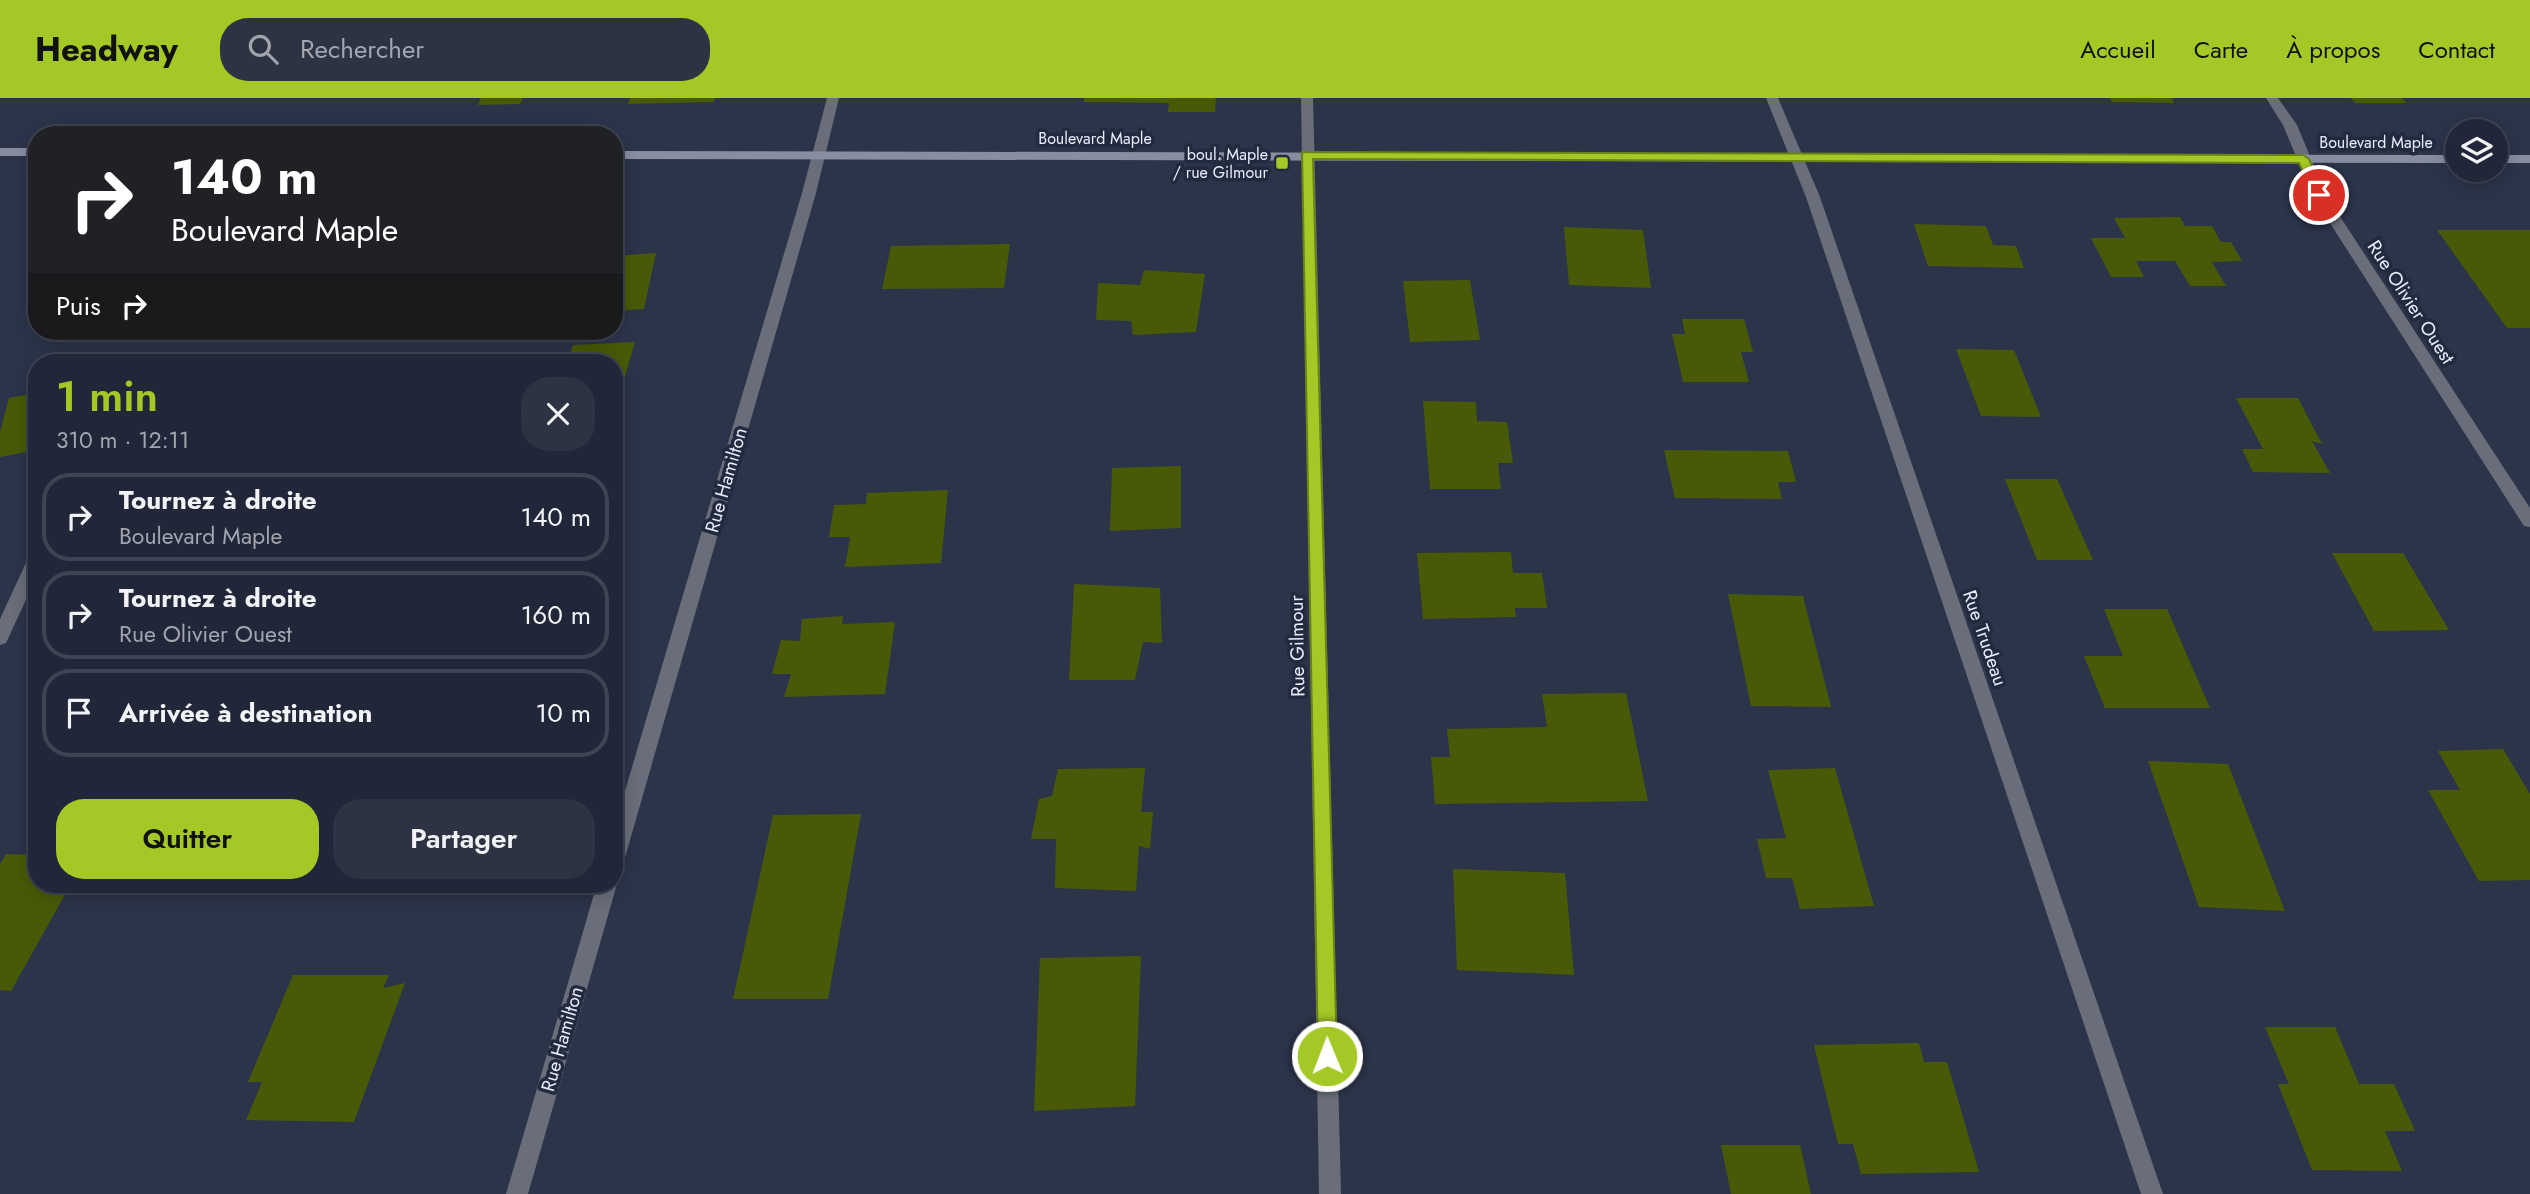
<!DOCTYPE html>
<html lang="fr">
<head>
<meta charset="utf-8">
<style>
  :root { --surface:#212738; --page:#2d3343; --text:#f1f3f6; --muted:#a2a5ae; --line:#3e4453; --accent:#a4c825 }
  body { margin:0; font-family:Jost,sans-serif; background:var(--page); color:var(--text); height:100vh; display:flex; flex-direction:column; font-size:26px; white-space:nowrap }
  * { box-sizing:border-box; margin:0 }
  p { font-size:23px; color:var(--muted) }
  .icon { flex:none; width:38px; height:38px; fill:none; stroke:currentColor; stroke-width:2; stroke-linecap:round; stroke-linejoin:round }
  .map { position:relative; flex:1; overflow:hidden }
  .sheet { position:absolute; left:28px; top:256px; width:595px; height:539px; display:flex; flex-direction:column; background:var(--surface); border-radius:28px; box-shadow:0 4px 18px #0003,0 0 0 2px var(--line) }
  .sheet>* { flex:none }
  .hud { position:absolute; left:28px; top:28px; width:595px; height:214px; border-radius:28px; box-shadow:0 4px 18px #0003,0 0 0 2px var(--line); background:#202124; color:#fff; overflow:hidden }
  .controls { position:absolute; left:2445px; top:21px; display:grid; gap:14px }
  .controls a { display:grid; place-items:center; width:63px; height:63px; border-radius:50%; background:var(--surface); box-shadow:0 4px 18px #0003,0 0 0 2px var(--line); font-size:35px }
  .pin { position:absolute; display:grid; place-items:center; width:60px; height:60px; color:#fff; margin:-30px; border:4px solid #fff; border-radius:50%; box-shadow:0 2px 7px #0007 }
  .me { position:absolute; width:77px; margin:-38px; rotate:359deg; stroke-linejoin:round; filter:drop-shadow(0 0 5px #0008) }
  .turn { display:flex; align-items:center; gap:24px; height:147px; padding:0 28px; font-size:32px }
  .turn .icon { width:91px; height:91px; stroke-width:2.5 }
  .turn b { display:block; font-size:49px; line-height:60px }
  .then { display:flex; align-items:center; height:66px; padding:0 28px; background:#0003; gap:14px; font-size:26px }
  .round { display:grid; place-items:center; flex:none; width:74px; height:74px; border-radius:28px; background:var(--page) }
  .summary { display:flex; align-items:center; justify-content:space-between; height:119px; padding:0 28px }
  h1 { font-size:42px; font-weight:600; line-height:52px; color:var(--accent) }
  .cta { display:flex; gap:14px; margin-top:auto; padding:14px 28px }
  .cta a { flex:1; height:80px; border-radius:28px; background:var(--accent); color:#111; font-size:28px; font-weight:600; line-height:80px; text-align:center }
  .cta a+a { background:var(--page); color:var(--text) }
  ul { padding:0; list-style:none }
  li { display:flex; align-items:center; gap:21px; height:88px; margin:0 14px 10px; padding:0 14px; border:4px solid var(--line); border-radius:28px }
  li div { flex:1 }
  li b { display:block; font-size:26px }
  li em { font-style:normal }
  header { display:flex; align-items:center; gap:42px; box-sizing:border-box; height:98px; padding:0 35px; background:var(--accent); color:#111 }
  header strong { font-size:33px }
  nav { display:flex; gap:38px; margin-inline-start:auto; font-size:24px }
  .search { width:490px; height:63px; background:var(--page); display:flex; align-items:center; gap:18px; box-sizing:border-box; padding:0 24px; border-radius:28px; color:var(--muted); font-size:26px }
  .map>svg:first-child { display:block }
</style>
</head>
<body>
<header>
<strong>Headway</strong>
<div class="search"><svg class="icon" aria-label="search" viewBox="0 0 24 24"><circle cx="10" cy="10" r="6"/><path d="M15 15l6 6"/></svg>Rechercher</div>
<nav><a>Accueil</a><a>Carte</a><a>À propos</a><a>Contact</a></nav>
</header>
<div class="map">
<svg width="2530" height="1096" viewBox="0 0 2530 1096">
  <rect width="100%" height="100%" fill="#2c344a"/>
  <!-- building -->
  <g fill="#485a07">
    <polygon points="481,0 523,0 520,6 478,7"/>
    <polygon points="630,0 715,0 714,4 628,6"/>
    <polygon points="1084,0 1216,0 1215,14 1168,14 1169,5 1084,4"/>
    <polygon points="2110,0 2172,0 2174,5 2112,4"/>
    <polygon points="2351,0 2402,0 2406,5 2355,5"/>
    <polygon points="2180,119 2185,128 2212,128 2221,144 2231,144 2242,163 2212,164 2226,188 2190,188 2175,163 2136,163 2144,179 2111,179 2091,140 2125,140 2114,120"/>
    <polygon points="1914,126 1986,128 1993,147 2016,148 2024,170 1928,168"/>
    <polygon points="1564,129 1643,132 1651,190 1569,187"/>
    <polygon points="2437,132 2530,132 2530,230 2507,230"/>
    <polygon points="1010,146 1004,190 882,191 891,148"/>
    <polygon points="656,155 644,211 614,213 614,158"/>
    <polygon points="1144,172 1205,176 1196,234 1133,237 1131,223 1096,222 1098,185 1140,187"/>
    <polygon points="1470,182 1480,242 1410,244 1403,183"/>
    <polygon points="1682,221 1744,221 1753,254 1741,254 1749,284 1683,284 1672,236 1685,236"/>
    <polygon points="635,244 615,312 614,312 614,264 567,264 573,247"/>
    <polygon points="1956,251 2014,252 2041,319 1981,318"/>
    <polygon points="37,295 37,352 0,359 0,334 9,300"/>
    <polygon points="2236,300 2298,300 2322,346 2312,343 2330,375 2253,374 2242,351 2263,351"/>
    <polygon points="1423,303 1476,304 1477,323 1507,324 1513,365 1498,365 1501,391 1430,391"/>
    <polygon points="1664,352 1788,353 1796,384 1778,384 1782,401 1675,400"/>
    <polygon points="1181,368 1181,430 1110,433 1112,370"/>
    <polygon points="2005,381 2057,381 2093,462 2037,462"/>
    <polygon points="948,392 941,465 845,469 850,439 829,439 834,407 866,406 867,395"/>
    <polygon points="1511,454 1513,475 1542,475 1547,510 1515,510 1516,519 1423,521 1417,455"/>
    <polygon points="2332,455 2403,455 2449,532 2374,533"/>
    <polygon points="1074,486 1160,490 1162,545 1143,544 1135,582 1069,582"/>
    <polygon points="1728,496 1803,498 1831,609 1751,608"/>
    <polygon points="2104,511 2167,511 2210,610 2105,610 2084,558 2123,558"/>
    <polygon points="843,518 842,526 895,524 885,596 784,599 791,576 772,576 781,542 800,543 802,521"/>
    <polygon points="1626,595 1648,703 1435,706 1431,659 1450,659 1447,631 1547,629 1542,596"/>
    <polygon points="2503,651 2530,696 2530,782 2479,783 2428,692 2460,692 2438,653"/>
    <polygon points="2148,663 2228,666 2285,813 2199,809"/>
    <polygon points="1145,670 1141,714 1153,714 1150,751 1139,748 1136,793 1055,790 1056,741 1031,741 1039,701 1052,698 1058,671"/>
    <polygon points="1835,670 1874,808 1800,811 1792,780 1766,780 1757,741 1786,740 1768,672"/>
    <polygon points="861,716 828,901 733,901 773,717"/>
    <polygon points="6,756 37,757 37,786 71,786 11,893 0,892 0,766"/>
    <polygon points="1453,771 1565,775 1574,877 1457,872"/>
    <polygon points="1141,858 1135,1008 1034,1013 1040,860"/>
    <polygon points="293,877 389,877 383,890 405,885 354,1024 246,1022 262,984 248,984"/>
    <polygon points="2265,929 2335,929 2359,986 2394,986 2415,1033 2385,1033 2402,1073 2312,1072 2278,986 2289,986"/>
    <polygon points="1919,945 1924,964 1947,964 1979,1074 1861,1076 1853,1046 1838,1046 1814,947"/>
    <polygon points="1721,1047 1800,1047 1811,1096 1731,1096"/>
  </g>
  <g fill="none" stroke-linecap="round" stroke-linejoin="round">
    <!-- street -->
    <g fill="#6a6e7a" fill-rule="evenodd">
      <polygon points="827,0 839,0 816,95 624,763 621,769 614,772 614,730 802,95"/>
      <polygon points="1301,0 1313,0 1341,1096 1319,1096"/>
      <polygon points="1766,0 1778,0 1820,99 2163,1096 2141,1096 1806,99"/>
      <polygon points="2266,0 2278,0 2297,27 2326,97 2530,410 2530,429 2524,428 2312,97 2283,27"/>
      <polygon points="37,452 37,478 6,545 0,547 0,521 31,454"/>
      <polygon points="614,780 617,786 528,1096 506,1096 597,786 614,786"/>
    </g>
    <!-- secondary -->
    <g fill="#888ea0" fill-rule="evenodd">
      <rect x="0" y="50" width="37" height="8"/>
      <polygon points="614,53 2457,57 2457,65 614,61"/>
      <rect x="2496" y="57" width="34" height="8"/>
    </g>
  </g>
  <!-- route -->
  <polygon fill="#a4c825" stroke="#6b8218" stroke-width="2" points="1302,54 2303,57 2309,61 2325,97 2315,100 2299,65 1313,61 1337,958 1334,965 1327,968 1320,965 1318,958"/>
  <!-- markers -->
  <rect fill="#a4c825" stroke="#222a3f" stroke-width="2.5" x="1275" y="58" width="14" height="14" rx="3.5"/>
  <g text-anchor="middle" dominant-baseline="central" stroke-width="7" stroke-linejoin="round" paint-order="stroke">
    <!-- far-street labels -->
    <g font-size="16" fill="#e7ecfa" stroke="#222a3f">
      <text x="1095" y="40">Boulevard Maple</text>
      <text x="2376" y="44">Boulevard Maple</text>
    </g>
    <!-- far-poi labels -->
    <g font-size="16" fill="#e7ecfa" stroke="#222a3f" text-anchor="end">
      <text x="1268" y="56">boul. Maple<tspan x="1268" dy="18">/ rue Gilmour</tspan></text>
    </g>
    <!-- street labels -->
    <g font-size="19" fill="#e7ecfa" stroke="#222a3f">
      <text transform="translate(2411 204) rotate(57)">Rue Olivier Ouest</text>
      <text transform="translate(726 382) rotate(-74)">Rue Hamilton</text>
      <text transform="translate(1985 540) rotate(71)">Rue Trudeau</text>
      <text transform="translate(1297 548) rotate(-91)">Rue Gilmour</text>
      <text transform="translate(562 941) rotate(-74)">Rue Hamilton</text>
    </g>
  </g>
</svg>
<div class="controls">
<a><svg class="icon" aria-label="layers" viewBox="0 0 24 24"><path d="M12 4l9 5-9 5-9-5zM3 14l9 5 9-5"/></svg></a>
</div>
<div class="pin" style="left:2319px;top:97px;background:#d93025"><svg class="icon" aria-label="arrive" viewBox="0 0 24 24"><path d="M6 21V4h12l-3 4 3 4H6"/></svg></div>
<svg class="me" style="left:1327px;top:958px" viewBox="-20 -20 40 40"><circle r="17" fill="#a4c825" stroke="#fff" stroke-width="3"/><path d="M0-11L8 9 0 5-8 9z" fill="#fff"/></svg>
<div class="hud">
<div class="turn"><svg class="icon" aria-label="right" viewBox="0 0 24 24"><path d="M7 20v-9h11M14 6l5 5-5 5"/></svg><div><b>140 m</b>Boulevard Maple</div></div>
<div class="then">Puis<svg class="icon" aria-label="right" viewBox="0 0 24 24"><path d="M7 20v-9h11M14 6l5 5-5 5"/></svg></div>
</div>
<section class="sheet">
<div class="summary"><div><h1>1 min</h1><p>310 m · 12:11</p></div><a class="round"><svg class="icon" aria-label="close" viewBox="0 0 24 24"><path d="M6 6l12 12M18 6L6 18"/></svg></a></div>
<ul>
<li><svg class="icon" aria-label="right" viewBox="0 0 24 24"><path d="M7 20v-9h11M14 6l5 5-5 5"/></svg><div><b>Tournez à droite</b><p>Boulevard Maple</p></div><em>140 m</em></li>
<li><svg class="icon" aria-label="right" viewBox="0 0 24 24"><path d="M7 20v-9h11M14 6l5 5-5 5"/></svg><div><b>Tournez à droite</b><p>Rue Olivier Ouest</p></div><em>160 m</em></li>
<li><svg class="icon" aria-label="arrive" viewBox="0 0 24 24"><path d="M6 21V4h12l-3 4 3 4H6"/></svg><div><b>Arrivée à destination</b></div><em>10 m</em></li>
</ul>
<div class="cta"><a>Quitter</a><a>Partager</a></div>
</section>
</div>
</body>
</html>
